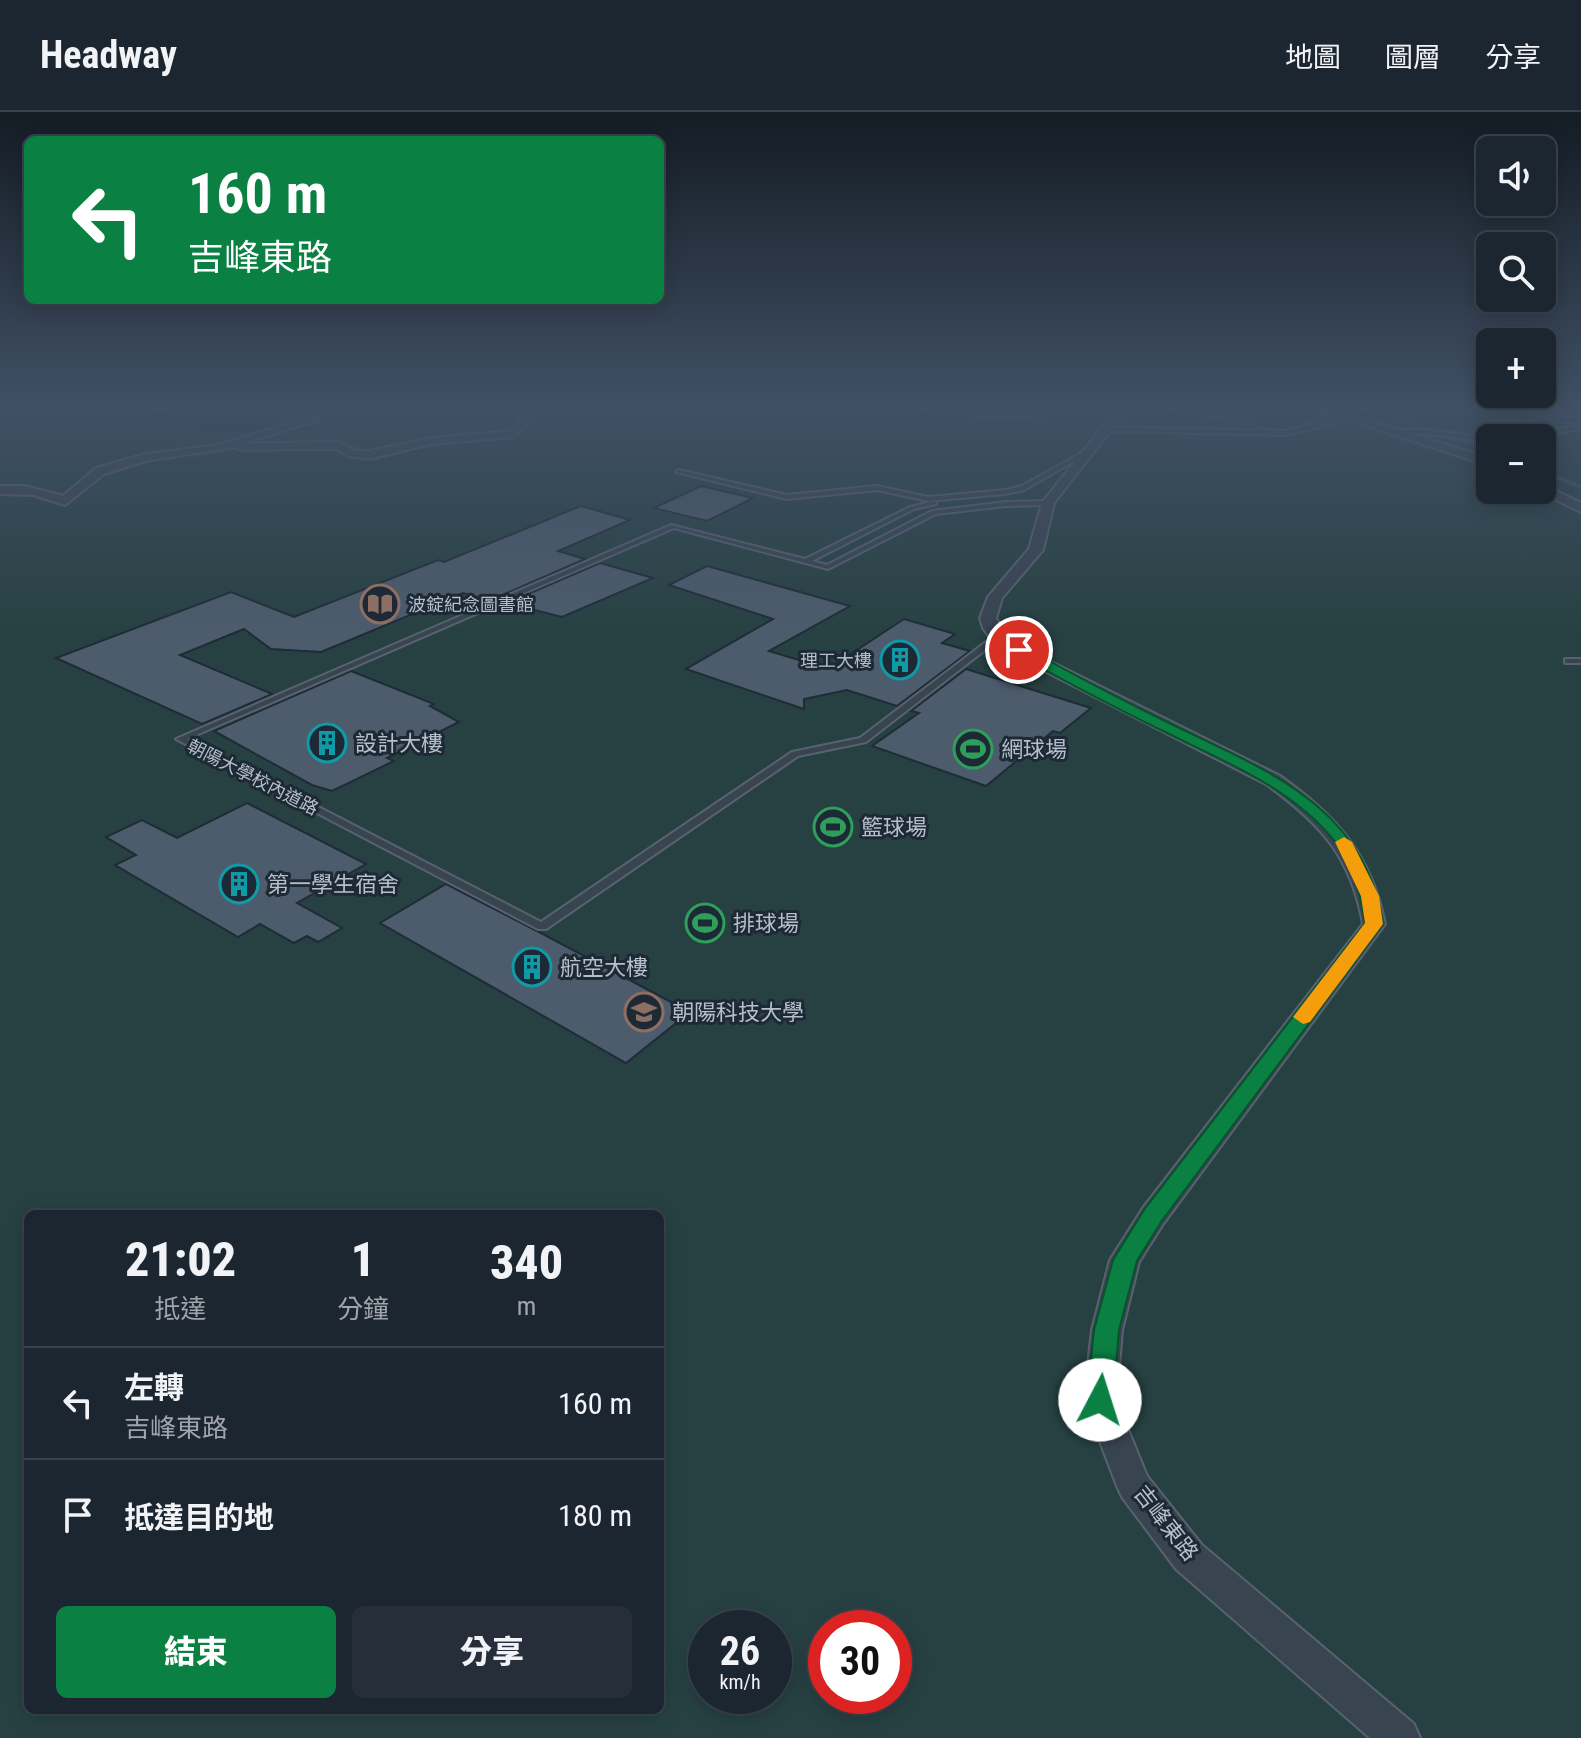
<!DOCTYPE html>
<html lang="zh-TW">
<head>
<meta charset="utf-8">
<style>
  :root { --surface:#1c2631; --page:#252e39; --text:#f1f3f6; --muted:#a0a5ab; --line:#3a434d; --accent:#0b8043 }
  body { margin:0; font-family:"Roboto Condensed","Noto Sans TC",sans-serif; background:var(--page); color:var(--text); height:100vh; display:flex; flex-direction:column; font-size:30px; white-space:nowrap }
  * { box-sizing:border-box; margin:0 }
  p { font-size:26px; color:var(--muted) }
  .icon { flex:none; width:44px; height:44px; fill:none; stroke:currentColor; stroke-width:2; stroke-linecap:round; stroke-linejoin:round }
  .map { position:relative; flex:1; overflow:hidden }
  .sheet { position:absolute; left:24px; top:1098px; width:640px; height:504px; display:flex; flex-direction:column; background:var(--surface); border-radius:12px; box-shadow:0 4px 20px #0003,0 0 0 2px var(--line) }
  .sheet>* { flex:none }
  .guide { position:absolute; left:24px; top:24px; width:640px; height:168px; border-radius:12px; box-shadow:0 4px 20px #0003,0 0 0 2px var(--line); background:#0b8043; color:#fff; overflow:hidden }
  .buttons { position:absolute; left:1476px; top:24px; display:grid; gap:16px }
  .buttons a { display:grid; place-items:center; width:80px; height:80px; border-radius:12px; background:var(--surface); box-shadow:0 4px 20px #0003,0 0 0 2px var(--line); font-size:40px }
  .speed { position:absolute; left:688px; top:1498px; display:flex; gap:16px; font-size:40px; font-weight:700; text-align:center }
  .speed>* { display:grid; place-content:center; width:104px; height:104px; border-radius:50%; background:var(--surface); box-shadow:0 4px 20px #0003,0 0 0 2px var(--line); line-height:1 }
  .speed small { font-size:20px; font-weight:400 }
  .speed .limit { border:12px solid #d22; background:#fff; color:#111 }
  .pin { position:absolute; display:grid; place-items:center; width:68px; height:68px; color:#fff; margin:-34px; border:4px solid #fff; border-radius:50%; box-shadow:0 2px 8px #0007 }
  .me { position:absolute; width:88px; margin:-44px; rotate:5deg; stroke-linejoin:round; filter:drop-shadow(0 0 6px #0008) }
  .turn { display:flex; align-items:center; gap:28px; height:168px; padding:0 32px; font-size:36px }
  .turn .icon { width:104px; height:104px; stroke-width:2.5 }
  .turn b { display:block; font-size:56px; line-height:68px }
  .eta { display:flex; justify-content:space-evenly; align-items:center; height:136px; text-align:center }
  .eta b { font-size:48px; font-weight:800; line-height:56px }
  .action { display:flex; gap:16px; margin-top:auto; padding:16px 32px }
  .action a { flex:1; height:92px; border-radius:12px; background:var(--accent); color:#fff; font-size:32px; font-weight:800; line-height:92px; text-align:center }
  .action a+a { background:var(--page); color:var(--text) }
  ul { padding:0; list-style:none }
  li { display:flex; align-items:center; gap:24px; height:112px; padding:0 32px; border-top:2px solid var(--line) }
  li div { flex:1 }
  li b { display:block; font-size:30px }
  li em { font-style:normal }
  header { display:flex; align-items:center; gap:48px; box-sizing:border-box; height:112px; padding:0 40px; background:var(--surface); border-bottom:2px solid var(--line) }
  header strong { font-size:38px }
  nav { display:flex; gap:44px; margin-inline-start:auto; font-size:28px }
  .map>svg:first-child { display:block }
</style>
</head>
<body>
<header>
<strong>Headway</strong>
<nav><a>地圖</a><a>圖層</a><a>分享</a></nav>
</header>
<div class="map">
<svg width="1581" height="1626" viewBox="0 0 1581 1626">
  <rect width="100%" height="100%" fill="#253341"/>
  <!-- green -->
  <path fill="#274142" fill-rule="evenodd" d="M944,296H1581V1626H0V313L264,320ZM1490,326H1542V378H1490ZM28,1102H660V1598H28ZM706,1516H774V1584H706ZM826,1516H894V1584H826Z"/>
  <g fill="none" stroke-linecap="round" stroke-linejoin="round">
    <!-- stream -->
    <g stroke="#3a526a" stroke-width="4">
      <polyline points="913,296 997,307 1134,296"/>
      <polyline points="1167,296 1285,320 1341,297 1357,296"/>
      <polyline points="1358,296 1402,305 1416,315 1409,319 1457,327 1490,338"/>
      <polyline points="266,332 257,331 259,326 319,309 315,296"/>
      <polyline points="335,332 371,340 376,348"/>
      <polyline points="195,343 228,337 241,331"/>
      <polyline points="1542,359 1581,375"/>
    </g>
  </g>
  <!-- building -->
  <g fill="#4d5c6c" stroke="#202b38" stroke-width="2">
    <polygon points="701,374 753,386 707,409 654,396"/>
    <polygon points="581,394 630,408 558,439 585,447 491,488 463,481 321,540 271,537 244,517 180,543 272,582 202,612 56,546 231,480 294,505 438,448 444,450"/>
    <polygon points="600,451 653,466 562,505 507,491"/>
    <polygon points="707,454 850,494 769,539 828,557 904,507 955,522 942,531 970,539 897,594 847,578 804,587 804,597 686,557 773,507 669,473"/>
    <polygon points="966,557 1091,596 1060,621 1053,619 986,674 872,634 919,601 911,599"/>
    <polygon points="351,559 434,592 430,594 459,610 387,646 394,649 332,679 312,673 214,619"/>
    <polygon points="247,691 366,752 297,791 342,816 318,830 307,824 294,831 260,812 238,825 115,753 136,743 106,725 142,708 177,726"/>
    <polygon points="446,772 539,820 690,900 626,951 380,811"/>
  </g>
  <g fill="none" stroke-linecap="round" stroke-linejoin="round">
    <!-- service casing -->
    <g stroke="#57626e" stroke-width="4">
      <g id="service">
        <polygon points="154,296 169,296 166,298"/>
        <polygon points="1545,296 1552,296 1542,301 1560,306 1581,306 1581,310 1560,310 1534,301"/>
        <polygon points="1576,296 1581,296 1581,298 1577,297"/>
        <polygon points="1351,304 1353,307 1285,323 1108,319 1105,317 1108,315 1285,319"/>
        <polygon points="1502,310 1558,317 1581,313 1581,317 1558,321 1501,315 1520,326 1513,326 1494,315"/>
        <polygon points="1392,318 1429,318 1490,326 1490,330 1429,322 1390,321"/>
        <polygon points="1090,336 1093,338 1092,339 1024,378 1005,382 928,389 877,378 787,387 676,360 679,358 787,383 877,374 928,385 1005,378 1022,374"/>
        <polygon points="934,389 936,390 936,392 914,397 812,449 827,453 932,399 1006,390 1048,389 1051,391 1048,393 1006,394 936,402 828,457 674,416 187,627 541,810 792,640 860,626 995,523 1002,525 866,630 798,644 546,817 538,817 176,627 671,413 805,447 910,395"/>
        <rect x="1565" y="547" width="16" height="4"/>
      </g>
    </g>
    <!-- minor casing -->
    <g stroke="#57626e" stroke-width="4">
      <g id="minor">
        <polygon points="294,296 305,296 316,308 246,331 340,330 355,339 369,339 431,326 510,319 535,296 546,296 513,325 431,332 369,347 348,344 337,337 241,338 235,335 146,349 104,362 65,393 33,383 0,382 0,374 25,374 63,384 96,356 145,342 218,333 304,307"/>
        <path d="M1117,296H1128L1054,391L1043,438L1002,486L996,506L1004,522L1047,548L1280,664C1336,704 1371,742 1385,812L1163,1112L1139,1150L1122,1218L1116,1288L1147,1364L1202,1433L1414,1612L1420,1626H1370L1176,1457L1122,1385L1117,1374L1084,1288L1092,1218L1110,1148L1143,1096L1363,812C1351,744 1320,711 1266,672L1035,554L992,528L983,516L980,506L988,485L1029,437L1042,391Z"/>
        <polygon points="1311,296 1327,296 1490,346 1490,354"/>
        <polygon points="1542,372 1581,391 1581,400 1538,379 1542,378"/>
      </g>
    </g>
    <!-- service -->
    <use href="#service" fill="#394451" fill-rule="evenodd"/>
    <!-- minor -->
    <use href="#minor" fill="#394451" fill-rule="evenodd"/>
  </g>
  <!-- sky -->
  <linearGradient id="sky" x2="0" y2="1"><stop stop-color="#141c24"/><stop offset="0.56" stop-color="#405065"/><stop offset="1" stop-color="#405065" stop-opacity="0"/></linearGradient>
  <rect width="1581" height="524" fill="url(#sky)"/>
  <!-- route -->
  <path fill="#0b8043" stroke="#07532c" stroke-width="2" d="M1015,535H1024C1072,562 1121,588 1171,612C1265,658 1366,694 1383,812L1161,1110L1137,1149L1119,1218L1113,1288L1109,1296L1100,1300L1091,1296L1087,1288L1094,1218L1113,1148L1144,1098L1365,811C1361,785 1353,753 1337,732C1293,676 1227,651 1165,620C1114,595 1064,569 1015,541Z"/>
  <!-- slow -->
  <polygon fill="#f59e0b" points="1344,725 1352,730 1379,784 1383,812 1310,910 1303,912 1293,905 1365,811 1361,784 1335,730"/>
  <!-- icons -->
  <defs>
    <g id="library-ring" transform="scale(2)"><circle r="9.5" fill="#1e2936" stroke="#8d6e63" stroke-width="1.5"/><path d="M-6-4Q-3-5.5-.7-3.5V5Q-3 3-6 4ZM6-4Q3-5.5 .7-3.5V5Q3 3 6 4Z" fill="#8d6e63"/></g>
    <g id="building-ring" transform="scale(2)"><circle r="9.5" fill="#1e2936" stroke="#0f9aa8" stroke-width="1.5"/><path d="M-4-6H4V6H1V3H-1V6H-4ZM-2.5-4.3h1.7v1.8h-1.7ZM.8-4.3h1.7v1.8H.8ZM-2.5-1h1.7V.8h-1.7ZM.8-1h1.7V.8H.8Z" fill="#0f9aa8"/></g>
    <g id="stadium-ring" transform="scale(2)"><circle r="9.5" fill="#1e2936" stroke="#2e9e5b" stroke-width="1.5"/><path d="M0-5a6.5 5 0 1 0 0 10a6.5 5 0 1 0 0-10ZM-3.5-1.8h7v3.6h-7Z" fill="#2e9e5b"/></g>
    <g id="university-ring" transform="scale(2)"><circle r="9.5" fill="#1e2936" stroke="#8d6e63" stroke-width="1.5"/><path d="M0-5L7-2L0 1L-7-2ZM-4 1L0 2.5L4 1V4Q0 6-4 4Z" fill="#8d6e63"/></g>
  </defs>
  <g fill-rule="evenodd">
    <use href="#library-ring" x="380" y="492"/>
    <use href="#building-ring" x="900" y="548"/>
    <use href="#building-ring" x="327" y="631"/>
    <use href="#stadium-ring" x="973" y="637"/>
    <use href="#stadium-ring" x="833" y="715"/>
    <use href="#building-ring" x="239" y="772"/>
    <use href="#stadium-ring" x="705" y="811"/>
    <use href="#building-ring" x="532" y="855"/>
    <use href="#university-ring" x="644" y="900"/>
  </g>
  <g text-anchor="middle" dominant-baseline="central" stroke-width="6" stroke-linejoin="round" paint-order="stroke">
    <!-- far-poi labels -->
    <g font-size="18" fill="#b5bfcb" stroke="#1e2936" text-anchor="start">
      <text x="408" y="492">波錠紀念圖書館</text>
      <text x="872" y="548" text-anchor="end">理工大樓</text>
    </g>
    <!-- far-street labels -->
    <g font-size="18" fill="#b5bfcb" stroke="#1e2936">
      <text transform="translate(253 665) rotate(27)">朝陽大學校內道路</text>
    </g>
    <!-- poi labels -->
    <g font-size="22" fill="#b5bfcb" stroke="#1e2936" text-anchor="start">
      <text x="355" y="631">設計大樓</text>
      <text x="1001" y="637">網球場</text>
      <text x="861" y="715">籃球場</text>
      <text x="267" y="772">第一學生宿舍</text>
      <text x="733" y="811">排球場</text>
      <text x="560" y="855">航空大樓</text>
      <text x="672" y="900">朝陽科技大學</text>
    </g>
    <!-- street labels -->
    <g font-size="22" fill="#b5bfcb" stroke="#1e2936">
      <text transform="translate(1166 1411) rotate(52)">吉峰東路</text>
    </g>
  </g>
</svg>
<div class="buttons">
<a><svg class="icon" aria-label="sound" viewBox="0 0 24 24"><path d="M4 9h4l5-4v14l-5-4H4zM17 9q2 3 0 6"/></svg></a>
<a><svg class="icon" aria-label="search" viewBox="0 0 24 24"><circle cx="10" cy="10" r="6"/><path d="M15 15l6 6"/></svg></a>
<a>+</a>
<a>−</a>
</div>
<div class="speed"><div>26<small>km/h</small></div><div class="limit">30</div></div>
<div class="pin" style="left:1019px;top:538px;background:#d93025"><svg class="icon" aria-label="arrive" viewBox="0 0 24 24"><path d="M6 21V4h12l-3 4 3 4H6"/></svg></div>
<svg class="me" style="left:1100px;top:1288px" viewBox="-20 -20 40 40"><circle r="19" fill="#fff"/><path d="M0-13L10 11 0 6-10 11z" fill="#0b8043"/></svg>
<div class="guide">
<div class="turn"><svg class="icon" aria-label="left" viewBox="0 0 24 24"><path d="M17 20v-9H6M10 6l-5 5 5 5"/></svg><div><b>160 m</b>吉峰東路</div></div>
</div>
<section class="sheet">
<div class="eta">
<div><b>21:02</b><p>抵達</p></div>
<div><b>1</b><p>分鐘</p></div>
<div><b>340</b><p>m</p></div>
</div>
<ul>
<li><svg class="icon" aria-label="left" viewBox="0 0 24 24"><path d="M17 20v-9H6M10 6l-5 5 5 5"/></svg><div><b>左轉</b><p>吉峰東路</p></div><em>160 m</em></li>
<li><svg class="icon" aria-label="arrive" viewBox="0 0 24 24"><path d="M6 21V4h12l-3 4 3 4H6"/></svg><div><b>抵達目的地</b></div><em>180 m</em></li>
</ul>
<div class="action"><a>結束</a><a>分享</a></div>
</section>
</div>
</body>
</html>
